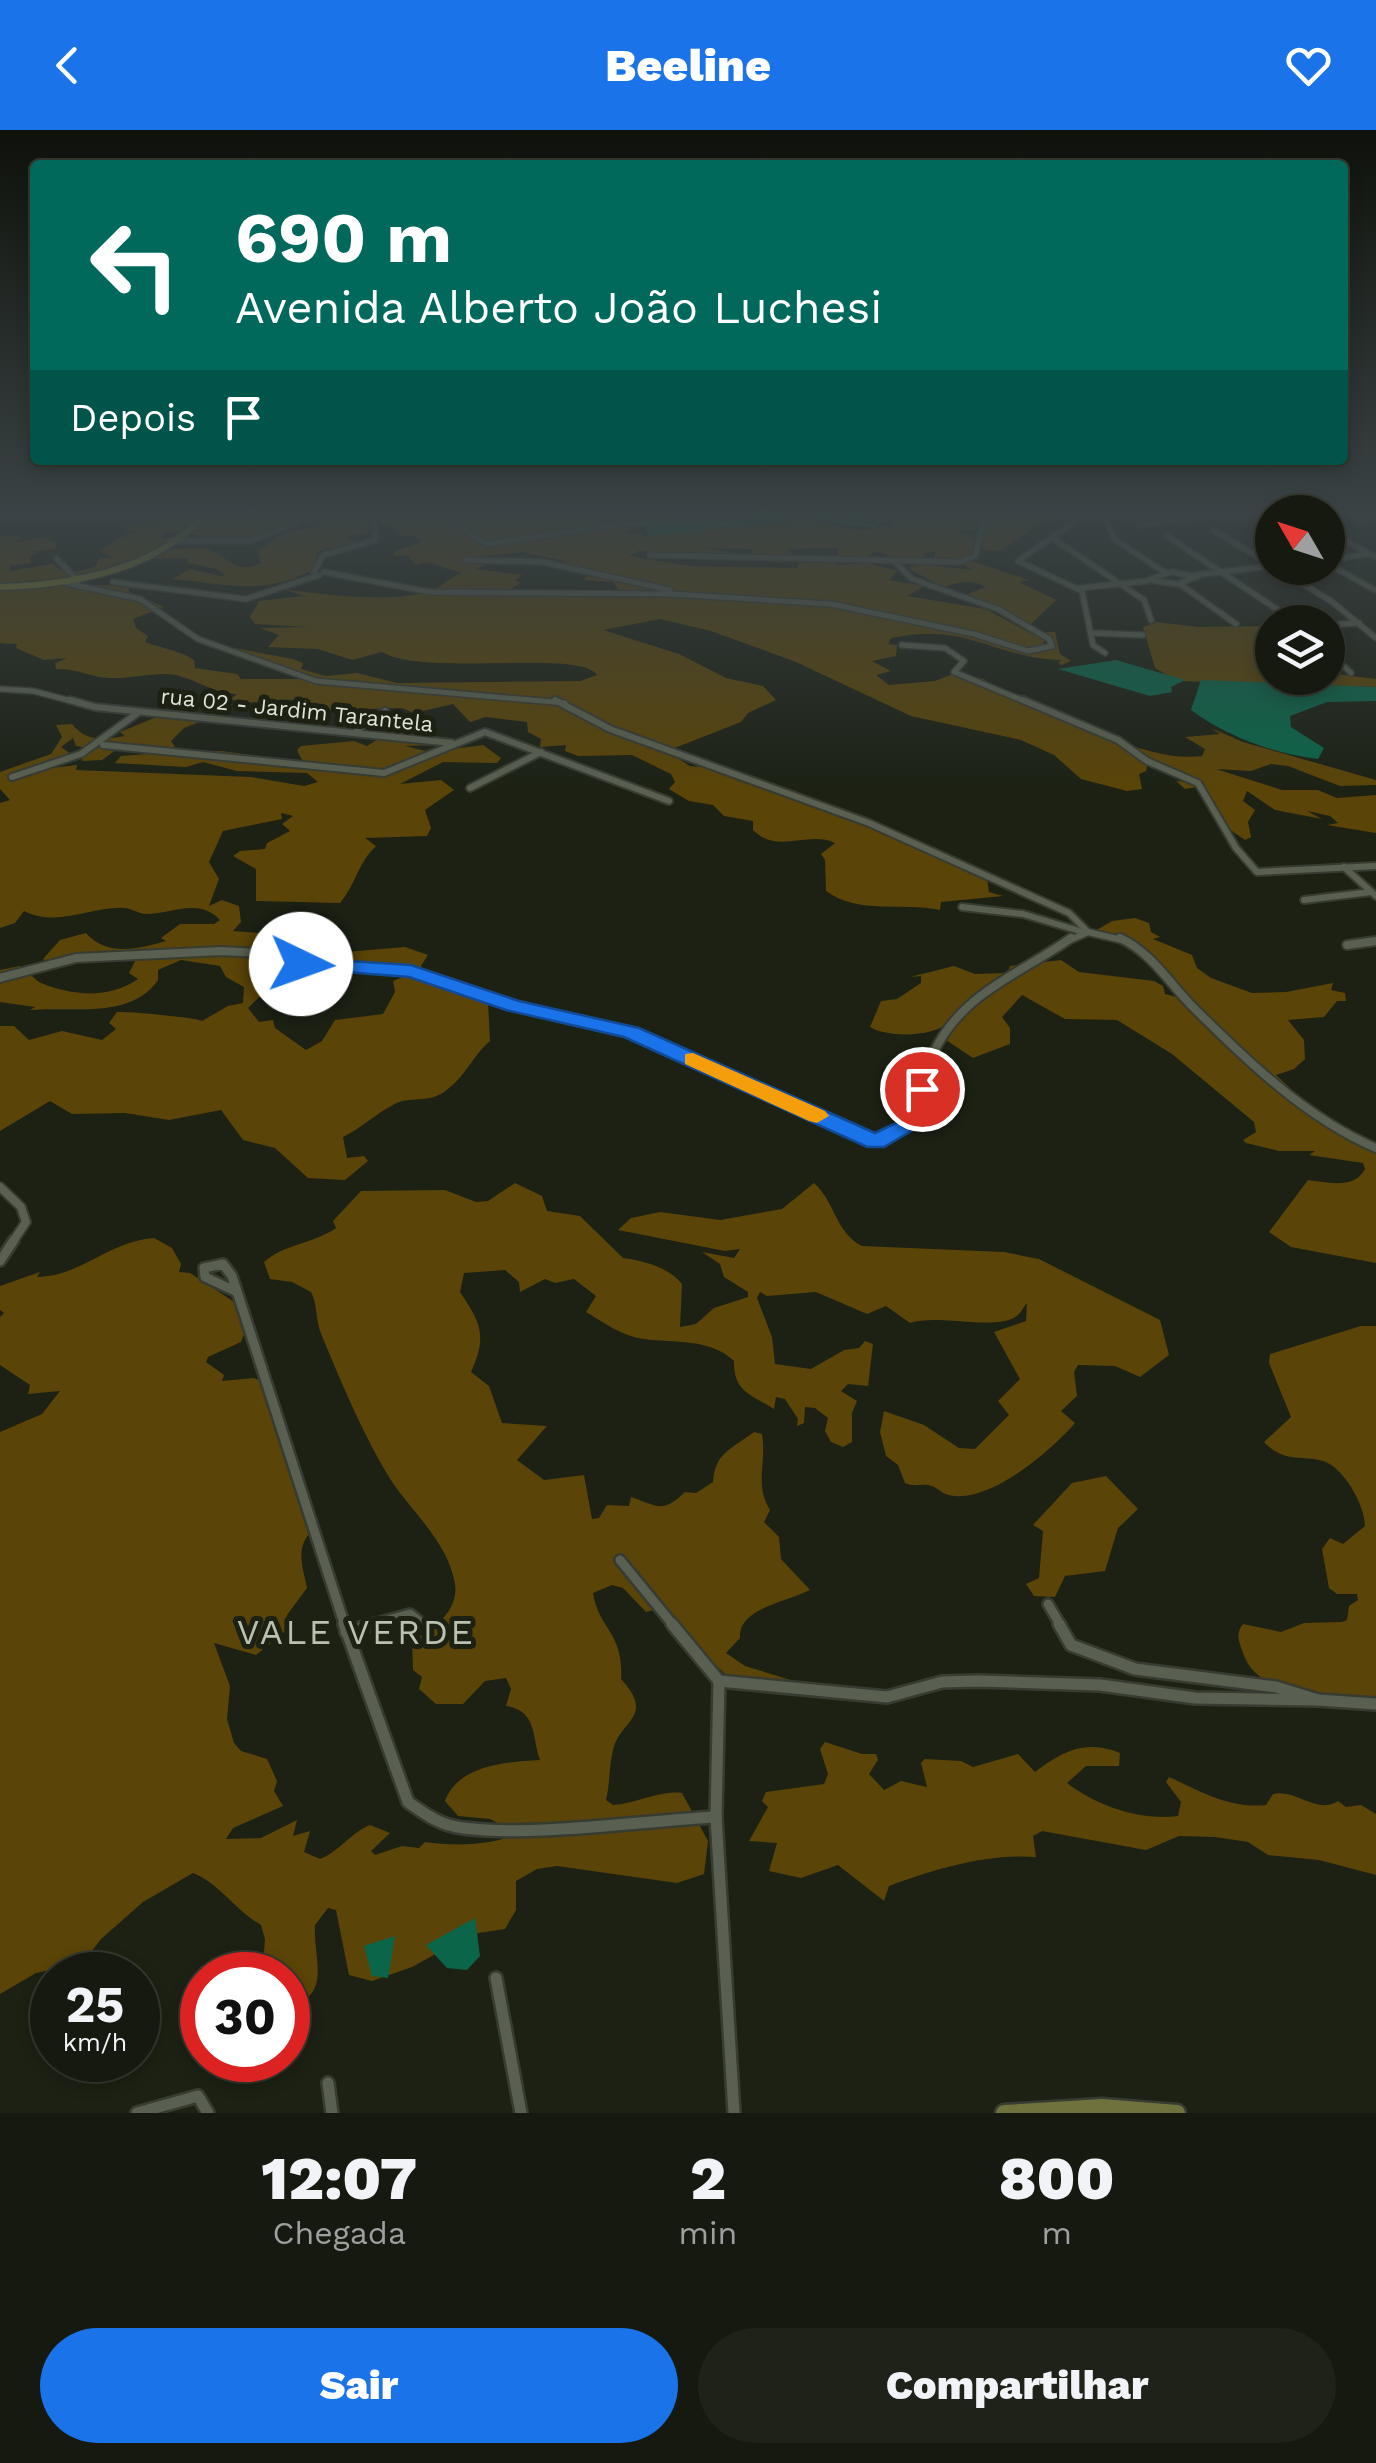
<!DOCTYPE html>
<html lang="pt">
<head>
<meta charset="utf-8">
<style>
  :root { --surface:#15190f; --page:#1e2218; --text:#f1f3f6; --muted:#9da09e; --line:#34382f; --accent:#1a73e8 }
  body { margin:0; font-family:"Work Sans",sans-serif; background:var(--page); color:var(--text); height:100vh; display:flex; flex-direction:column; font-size:38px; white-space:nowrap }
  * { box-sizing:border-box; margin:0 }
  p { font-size:32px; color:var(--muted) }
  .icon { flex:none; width:55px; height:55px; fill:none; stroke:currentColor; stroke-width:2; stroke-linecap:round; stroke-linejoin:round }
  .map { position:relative; height:1983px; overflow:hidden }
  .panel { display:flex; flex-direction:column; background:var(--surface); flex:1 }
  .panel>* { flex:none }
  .banner { position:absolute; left:30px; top:30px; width:1318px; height:305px; border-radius:10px; box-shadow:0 5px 15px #0003,0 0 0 2px var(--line); background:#00695c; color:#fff; overflow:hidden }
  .needle { width:65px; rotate:309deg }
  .buttons { position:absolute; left:1255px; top:365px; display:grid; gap:20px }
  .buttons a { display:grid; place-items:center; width:90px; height:90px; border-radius:50%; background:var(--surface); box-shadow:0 5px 15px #0003,0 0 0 2px var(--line); font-size:50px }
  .speed { position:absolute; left:30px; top:1822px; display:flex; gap:20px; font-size:50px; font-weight:700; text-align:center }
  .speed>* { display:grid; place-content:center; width:130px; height:130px; border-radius:50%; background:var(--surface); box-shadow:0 5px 15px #0003,0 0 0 2px var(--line); line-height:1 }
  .speed small { font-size:25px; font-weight:400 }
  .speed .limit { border:15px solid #d22; background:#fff; color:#111 }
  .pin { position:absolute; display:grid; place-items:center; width:85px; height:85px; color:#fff; margin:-42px; border:5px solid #fff; border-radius:50%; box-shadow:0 2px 10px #0007 }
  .me { position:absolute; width:110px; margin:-55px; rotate:93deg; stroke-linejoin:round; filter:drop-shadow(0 0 8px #0008) }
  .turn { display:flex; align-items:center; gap:35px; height:210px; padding:0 40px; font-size:45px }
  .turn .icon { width:130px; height:130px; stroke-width:2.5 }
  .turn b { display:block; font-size:70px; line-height:85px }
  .then { display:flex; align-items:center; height:95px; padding:0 40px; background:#0003; gap:20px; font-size:38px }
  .eta { display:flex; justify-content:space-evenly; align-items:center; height:170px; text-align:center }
  .eta b { font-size:60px; font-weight:800; line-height:70px }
  .action { display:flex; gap:20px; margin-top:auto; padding:20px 40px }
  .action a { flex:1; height:115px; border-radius:60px; background:var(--accent); color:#fff; font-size:40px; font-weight:800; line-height:115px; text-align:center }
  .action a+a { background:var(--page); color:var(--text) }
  header { display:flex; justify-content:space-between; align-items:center; height:130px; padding:0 40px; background:var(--accent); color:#fff; font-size:45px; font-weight:800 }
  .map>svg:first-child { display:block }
</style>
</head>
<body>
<header><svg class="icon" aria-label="back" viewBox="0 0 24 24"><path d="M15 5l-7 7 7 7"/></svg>Beeline<svg class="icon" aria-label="heart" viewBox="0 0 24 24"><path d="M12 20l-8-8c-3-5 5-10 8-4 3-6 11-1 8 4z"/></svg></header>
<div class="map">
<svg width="1376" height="1983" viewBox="0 0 1376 1983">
  <rect width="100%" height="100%" fill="#1c2114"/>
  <!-- green -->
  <g fill="#5a4407" fill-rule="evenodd">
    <path d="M157,385H196L198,393L204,385H754L631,395L634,398L626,402L646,406L810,389L860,401L893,395V385H982L961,390L977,397L975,400L954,401L972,407L975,414L971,431L1029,450L1019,452L1056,470L1031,494L965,465L986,457C973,449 958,452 944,457L907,438L920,434L972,440L961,433L935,431V422L924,423L923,430L903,431L876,421L866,427L837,426L839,418L787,419L796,427L777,433L750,427L753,419L702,418L741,424L732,427L638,421L629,426L690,436L797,438L799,430H834L838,435L867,433L897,441L889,450L924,456L907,466L985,479L1044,510L1043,517L1053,519L1042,502H1055L1060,524L1071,531L1061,535L1058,532L1062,530C995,529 968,491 891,508L888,514L897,515L896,526L872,531L891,541L876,545L889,555L935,551L953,544L984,549L996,559L1027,566L1029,571C1077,592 1148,633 1202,626L1205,619L1185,607L1220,604L1211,598L1243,612L1376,650V655L1340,656L1288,636L1271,634L1251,641L1216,639L1282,660H1318L1337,668L1376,665V703L1327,695L1338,693L1330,686L1307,681L1322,689L1275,680L1247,661L1243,671L1255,680L1248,692L1251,707L1245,710L1229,699L1204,656L1185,659L1176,651L1189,652L1148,633L1146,641L1139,644L1142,659L1127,661L1081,649L1054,625L1021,610L911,586L796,532L711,501L660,489L603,500L679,524L726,548L763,556L776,570L748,583L741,592L672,619L674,626L690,636L711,638L904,704L936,727L987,750L989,762L1003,766L941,772L940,780C902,772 859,785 826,761L825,730L821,724L835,713C808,700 778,725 753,700V691L724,686L713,675L689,671L669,659L675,652L671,644L632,625L578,626L565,621L566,615L540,617L541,609L528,602L527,592L486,587L470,592L453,574L414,583L402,578L369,579L372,586L350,583L357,577L323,581L326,575C311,572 292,569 277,570C260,570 248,576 230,569L237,564C211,564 191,544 164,544C147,544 127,549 109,548C91,547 75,538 56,539L55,533L67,528L44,530L16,518L17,514L0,513V406L23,407L13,413L44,407L56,413V419L30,422L40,423L30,426L31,433L10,436L11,441L52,434L67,444L95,437L99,428H114L99,420L129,403H142L120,397L161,391ZM373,389L402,402L397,407L414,405L422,412L395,421L394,426L407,425L416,435L427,432L462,443C448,448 443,457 429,461C392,474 325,464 286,460L304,466L259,471L250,487L255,494L308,497L260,498L279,505L268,517L318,519L352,530L382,522C423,547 580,519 597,545L580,551L397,553L357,543L326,546L301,539L303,533L293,529L234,518L248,529L306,549H241L237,544L195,538L194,530C182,521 161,518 145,512L148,506L136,498L133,489L164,477L129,462V456L61,454L128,430L187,428L188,433L217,439L226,447L190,439L172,449C224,453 260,467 313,440L318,421L371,410L357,412L345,407L368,403ZM299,392L323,394L284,403L258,421L261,433C233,447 226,422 206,419C190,416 171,423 159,416L169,408H161L163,402L174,401L246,415L263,403L297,397ZM522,422L560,430L591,444L582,450L613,452L622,464L558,466L510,460L521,452L515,451L522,445L476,439L490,433L480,429L484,426Z"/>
    <polygon points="1054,385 1000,421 984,420 979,413 989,388"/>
    <polygon points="1156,492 1198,497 1272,496 1272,500 1265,502 1272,507 1272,548 1328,548 1328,543 1376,549 1376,557 1177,551 1155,538 1143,497"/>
    <path d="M159,586L204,590L184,598L171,611L178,622L221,621L303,632L297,620L301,616L354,611L367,616L380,608L437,615L405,616L430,622L483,615L501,628L497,633L443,632L400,654L441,650L454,660L425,680L431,698L427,706L365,708L376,716C357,734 357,753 340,773L256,771V739L233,726L240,721L265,719L267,713L290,701L282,694L293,686L281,683L282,689L223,701L209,732L219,749L209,776L222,770L239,776L241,792L233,801L273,804L310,825L405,817L428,825L421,836L425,841L455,848L456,854L488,872L490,911C472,926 466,947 444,962C427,974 410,965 393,975C374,985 363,997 343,1007L347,1028L364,1026L368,1031L345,1050L308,1048L275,1018L243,1010L221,980L169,990L125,983L72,984L50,971L0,1001V896H14L29,910L62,901L102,910L116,899L109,893L117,882C130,881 198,888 202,891L228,876L243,873L244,857L226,847L220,836L181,830L158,840V850C131,890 72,876 30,880L35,877L0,872V840L20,836C28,841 36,851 41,853C71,865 108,870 138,849L129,843L136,829L130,825L54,836L43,829L60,810L86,803C107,827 138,819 166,811L161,808L180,794H214L220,790C199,767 171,784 146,784C138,784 132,778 124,778C93,776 58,798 24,781L15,793L0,798V673L10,670L0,659V642L51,624L62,607L56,595L72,594C87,613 105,609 125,606L120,602ZM73,608L76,616L93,619L80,627L83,631L102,630L117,619L162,623L121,626L115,633L186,637L203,632L237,641L307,643L318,652L304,656L251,647L76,640L77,635L44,639L71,624L61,617ZM311,839L318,841L410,844L393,851L395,862L383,884L335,890L322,911L306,920L275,898L273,890L259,892L248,878L282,845H300Z"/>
    <path d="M1135,788L1149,793L1151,802L1160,807L1153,809L1192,825L1197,838L1211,848L1252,863L1286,862L1333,853L1331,860L1345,863L1346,871H1337L1324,887L1288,890L1304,910L1305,929L1294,939L1276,945L1345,1009L1376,1022V1133L1291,1117L1269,1102L1308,1050C1327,1052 1354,1060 1365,1039L1363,1033L1309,1025L1315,1021H1279L1246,1013L1243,1010L1256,1002L1254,992L1172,924L1117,890L1065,889L1022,865L1002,887L1010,898V914L973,928L946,910L949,892C935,907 888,908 870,897L881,871L897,869L921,853V846L910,847L954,836L975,844L1007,843L1010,836L1061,830L1079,842L1154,851L1163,856L1165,864L1180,868C1169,827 1132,813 1095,801L1112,791Z"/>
    <path d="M515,1053L542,1066L547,1081L580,1086L623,1128C642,1130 670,1138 682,1154L680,1197L696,1194L714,1178L748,1167V1162L724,1147L720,1134L702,1122L734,1128L740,1119L725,1121L618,1100L631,1088L660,1082L720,1090L782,1079L814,1053C836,1073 835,1102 862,1116L1004,1122L1039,1129L1160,1190L1169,1225L1140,1247L1115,1236L1078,1235L1074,1242L1077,1266L1061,1281L1075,1293C1051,1321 988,1375 949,1365C942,1364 936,1356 928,1355C919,1354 914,1357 905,1353L898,1335L886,1326L880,1302L884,1281L924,1295L959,1318L975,1319L1009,1285L998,1271L1020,1249L994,1202L1026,1191L1027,1173C1024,1176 1022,1181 1019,1184C1000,1203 940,1183 910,1193L886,1176L867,1184L816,1162L767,1166L760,1162L757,1168L772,1207L775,1234L811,1239L844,1220L859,1218L865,1211L873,1214L868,1256L848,1254L841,1261L857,1271L852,1283V1312L843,1317L831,1312L825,1301L828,1288L815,1278L805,1277L804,1293L797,1296L798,1289L785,1269L776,1267L774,1279C751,1265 733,1261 734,1231C710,1208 674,1213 644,1209C621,1206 605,1193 586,1182L596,1166L574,1149L555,1153L545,1149L520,1162L519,1152L505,1140L464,1143L460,1162C480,1192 488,1205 471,1242L489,1256L502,1293L547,1296L517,1330L544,1350L584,1345L592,1389L599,1388L607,1375L629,1376L631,1367C658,1376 662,1384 685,1362L696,1363L713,1352C715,1322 732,1319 754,1302L762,1304C767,1333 754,1354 770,1380L764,1392L779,1407L781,1429L810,1460C787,1472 738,1478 740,1508L726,1523L745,1536L810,1556L727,1546C712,1529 689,1523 673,1507C665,1498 664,1488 654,1480L646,1482L623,1458L612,1455L593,1463C599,1500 624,1502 621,1549C656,1587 620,1590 613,1620C609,1636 610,1654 606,1670L613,1675C636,1674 660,1660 682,1663L708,1711L704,1744L677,1753L557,1736L537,1739L516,1751V1780L505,1799L472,1804L412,1837L372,1851L349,1845L336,1780L328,1778L315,1795C313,1829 333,1866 288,1877V1845H262L265,1809L261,1795C236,1781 219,1753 193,1743L143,1772L101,1809L83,1833L36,1843L0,1864V1302L42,1284L60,1261L28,1264L30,1255L0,1235V1187L4,1183L0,1180V1156L40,1142L37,1147C82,1146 109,1111 154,1108L172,1118L181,1134L179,1142L190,1143L239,1175L246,1199L241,1212L208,1227L206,1232L224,1245L222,1251L254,1248L263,1252L298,1367L309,1377L316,1398C294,1414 302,1434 307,1458L287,1485L288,1499L256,1525L214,1513L230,1556L227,1589L234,1613L241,1621L267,1629L277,1651L274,1661L283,1676L233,1698L226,1709L261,1708L297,1690L293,1706L310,1701L304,1722L320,1729C339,1722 350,1703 370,1695L390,1703L371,1721L375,1725L402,1716L419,1718L425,1712C453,1716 488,1716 514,1705V1693L509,1699L490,1689L458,1686L445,1671C459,1634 507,1632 540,1630C532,1609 538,1581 506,1576L511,1559L506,1548L485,1551L463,1574H436L419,1559L422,1547L413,1540L412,1510C433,1500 459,1481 455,1454C449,1418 421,1390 400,1363C371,1324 341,1252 322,1206C315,1191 318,1175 311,1162L292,1152L270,1149L264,1132C286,1113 311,1115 336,1098L333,1091L361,1061L445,1060L476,1072L488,1071Z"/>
    <path d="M1361,1196H1376V1571C1336,1571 1257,1568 1243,1523C1239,1511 1235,1504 1243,1494L1281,1502L1304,1493L1342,1492L1347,1490L1349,1476L1358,1470L1357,1464H1337L1329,1458L1322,1419L1330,1408L1343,1414L1365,1396C1365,1376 1344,1337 1323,1331C1299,1325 1284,1333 1264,1312L1291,1287L1269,1233L1270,1224Z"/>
    <polygon points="1106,1346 1138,1379 1118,1398 1105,1441 1065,1446 1055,1467 1034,1466 1026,1454 1039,1448 1043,1401 1033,1395 1072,1353"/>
    <path d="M825,1612L862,1624H876L878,1630L869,1644L884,1660L901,1651L927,1657L921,1633L925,1629L961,1631L973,1637L1018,1624L1035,1642C1062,1621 1086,1609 1120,1623L1119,1636H1086L1067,1653C1097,1676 1140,1691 1178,1686L1181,1672L1166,1652L1169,1647C1200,1661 1230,1679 1266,1675L1273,1664C1297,1659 1316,1685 1338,1671L1346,1677L1361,1675L1376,1684V1745L1319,1730L1268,1725L1248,1712L1215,1707L1179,1706L1146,1720L1042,1701L1033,1706L1036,1727C988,1723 934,1739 889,1756L884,1771L838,1735L801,1748L769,1741L777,1713L749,1711L768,1677L762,1671L766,1662L824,1654L828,1644L820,1619Z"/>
  </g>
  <!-- water -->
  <g fill="#0b6549">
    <polygon points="752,385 876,385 860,392 825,385 648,406 646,394"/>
    <polygon points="1116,530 1185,550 1171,557 1172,562 1150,566 1058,539"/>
    <path d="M1201,550L1376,557V571L1327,572L1290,586L1291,597L1324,618L1318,629C1274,624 1226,606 1191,580Z"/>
    <polygon points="475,1788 480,1826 467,1840 447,1838 426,1815"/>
    <polygon points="395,1806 388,1848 372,1846 364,1816"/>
  </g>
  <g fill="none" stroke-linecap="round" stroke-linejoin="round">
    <!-- river -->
    <polygon fill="#0b6549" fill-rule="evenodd" points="887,385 894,385 873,398 811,388 814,386 872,394"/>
    <!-- minor-far4 casing -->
    <g stroke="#373b32" stroke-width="8">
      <g id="minor-far4">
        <polyline points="440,385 486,414 615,395 744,385"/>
        <polyline points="1084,385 1018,431 1082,461 1093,515 1105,523"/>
        <polyline points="1105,385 1114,409 1164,442"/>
        <polyline points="1136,385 1139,395 1220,385"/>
        <polyline points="1360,391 1375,385"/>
        <polyline points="1263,396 1272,401"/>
        <polyline points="1213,400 1272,435"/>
        <polyline points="1328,401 1376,427"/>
        <polyline points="1167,406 1296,492"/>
        <polyline points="1054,409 1144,470 1151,490"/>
        <polyline points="169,411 251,411 297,393 296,385"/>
        <polyline points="650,425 959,432 975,426 985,385"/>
        <polyline points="1328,425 1346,428"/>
        <polyline points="1345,427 1370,424"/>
        <polyline points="57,429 78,451"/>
        <polyline points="464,430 543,432 670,460"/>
        <polyline points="1332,436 1375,460"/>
        <polyline points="1277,438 1331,471 1376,508"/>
        <polyline points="314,442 323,425 376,410 373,385"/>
        <polyline points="324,442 430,462 671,464 831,474 974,504 1028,521 1052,516 1049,509 998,479 912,449 895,432"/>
        <polygon points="1172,442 1197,447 1177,454 1148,450"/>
        <polyline points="1196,445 1272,436"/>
        <polyline points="113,452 246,469 319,445"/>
        <polyline points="66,453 140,469 198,509 316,551 565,573"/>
        <polyline points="1180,454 1236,494"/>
        <polyline points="1079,458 1148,451"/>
        <polyline points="1328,495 1359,493"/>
        <polyline points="1092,503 1143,505"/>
        <polyline points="902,515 945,518 964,531 954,542 1029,573"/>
        <polyline points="1328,521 1351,543"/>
        <polyline points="0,559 33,561 79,573"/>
      </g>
    </g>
    <!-- minor-far3 casing -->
    <g stroke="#373b32" stroke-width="10">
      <g id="minor-far3">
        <polyline points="70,570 95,577 452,613"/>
        <polyline points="555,570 610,599 869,693 1069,783 1087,801"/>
        <polyline points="1023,570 1118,610 1147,631 1198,653 1236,718 1257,742 1376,736"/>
        <polyline points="357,600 385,581"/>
        <polyline points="103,615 384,643 485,602 669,671"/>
        <polyline points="12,647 81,624 139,582"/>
        <polyline points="470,658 541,622"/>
        <polyline points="1344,737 1376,766"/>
        <polyline points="1304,770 1371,762"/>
        <polyline points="962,777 1023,784 1083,802"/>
        <polyline points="1068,811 1088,802 1126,811"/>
      </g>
    </g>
    <!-- minor-far2 casing -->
    <g stroke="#373b32" stroke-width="12">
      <g id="minor-far2">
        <path d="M1120,808C1152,823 1169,853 1193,877C1246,930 1306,988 1376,1018"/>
        <polyline points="1347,815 1376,811"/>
        <path d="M0,848L76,828L221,821L259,823L301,834L411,841L513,876L648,908L875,1012L914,993C923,972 922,948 932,926C960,863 1019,845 1071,808"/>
        <polyline points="0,1057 21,1077 26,1092 12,1113"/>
      </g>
    </g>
    <!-- minor-far1 casing -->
    <g stroke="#373b32" stroke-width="14">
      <g id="minor-far1">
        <polyline points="0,1131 14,1110"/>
        <polyline points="235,1161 205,1147 204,1138 223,1134 232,1146 345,1496"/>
        <polyline points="620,1430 674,1496"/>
        <polyline points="1048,1474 1061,1496"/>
        <polyline points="366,1496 410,1484 425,1496"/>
      </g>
    </g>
    <!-- minor casing -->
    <g stroke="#373b32" stroke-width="16">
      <g id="minor">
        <path d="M344,1494L408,1672C425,1684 441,1696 463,1698C536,1707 640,1691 716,1687"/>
        <polyline points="672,1494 719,1551"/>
        <polyline points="1059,1494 1071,1515 1135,1539 1276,1557 1318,1570 1376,1574"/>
        <polyline points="346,1502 375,1494"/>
        <polyline points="719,1551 887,1567 942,1552 978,1551 1100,1555 1195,1568 1318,1570"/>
        <polyline points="719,1551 716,1687 734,1983"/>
        <polyline points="496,1848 521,1983"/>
        <polyline points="328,1953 332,1983"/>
        <polyline points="137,1983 198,1966 208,1983"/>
      </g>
    </g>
    <!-- secondary casing -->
    <g stroke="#373b32" stroke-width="21">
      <polyline id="secondary" points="1004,1983 1102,1977 1177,1983"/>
    </g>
    <!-- primary casing -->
    <g stroke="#373b32" stroke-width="9">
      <path id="primary" d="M0,457C69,455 155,441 204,385"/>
    </g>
    <!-- minor-far4 -->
    <use href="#minor-far4" stroke="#5a6051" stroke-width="5"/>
    <!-- minor-far3 -->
    <use href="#minor-far3" stroke="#5a6051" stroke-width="6"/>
    <!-- minor-far2 -->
    <use href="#minor-far2" stroke="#5a6051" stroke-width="8"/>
    <!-- minor-far1 -->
    <use href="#minor-far1" stroke="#5a6051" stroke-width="9"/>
    <!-- minor -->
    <use href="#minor" stroke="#5a6051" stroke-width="11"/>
    <!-- secondary -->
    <use href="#secondary" stroke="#70723e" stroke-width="16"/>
    <!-- primary -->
    <use href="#primary" stroke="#85832b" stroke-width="6"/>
  </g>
  <!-- sky -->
  <linearGradient id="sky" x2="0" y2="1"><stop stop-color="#0f120b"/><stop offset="0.58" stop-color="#3a4345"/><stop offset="1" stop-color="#3a4345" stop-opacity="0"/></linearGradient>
  <rect width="1376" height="662" fill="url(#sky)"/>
  <!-- route -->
  <polygon fill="#1a73e8" stroke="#114b97" stroke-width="2.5" points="301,828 411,835 519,871 639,898 875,1003 904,989 914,954 930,954 933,959 925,993 884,1017 867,1017 624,907 506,880 409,847 294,838 294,829"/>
  <!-- slow -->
  <polygon fill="#f59e0b" points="693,923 825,981 829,986 817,993 809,991 685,934 685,924"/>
  <g text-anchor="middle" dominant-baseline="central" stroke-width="10" stroke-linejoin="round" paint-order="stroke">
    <!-- far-street labels -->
    <g font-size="22" fill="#dfe3da" stroke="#1c2114">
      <text transform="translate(297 580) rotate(6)">rua 02 - Jardim Tarantela</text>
    </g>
    <!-- near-neighbourhood labels -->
    <g font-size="35" letter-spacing="2.5" fill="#bac1b0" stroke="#1c2114">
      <text x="356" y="1502">VALE VERDE</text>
    </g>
  </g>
</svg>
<div class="buttons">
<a><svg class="needle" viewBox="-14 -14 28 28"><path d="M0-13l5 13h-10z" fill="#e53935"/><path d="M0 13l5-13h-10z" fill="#9da09e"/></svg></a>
<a><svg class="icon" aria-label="layers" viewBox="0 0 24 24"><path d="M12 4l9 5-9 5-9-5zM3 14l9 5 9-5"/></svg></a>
</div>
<div class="speed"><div>25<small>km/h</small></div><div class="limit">30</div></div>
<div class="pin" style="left:922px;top:959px;background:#d93025"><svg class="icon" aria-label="arrive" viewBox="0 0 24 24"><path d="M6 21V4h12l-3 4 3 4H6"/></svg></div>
<svg class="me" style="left:301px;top:834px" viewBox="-20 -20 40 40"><circle r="19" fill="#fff"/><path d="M0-13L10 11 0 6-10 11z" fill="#1a73e8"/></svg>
<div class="banner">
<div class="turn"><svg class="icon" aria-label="left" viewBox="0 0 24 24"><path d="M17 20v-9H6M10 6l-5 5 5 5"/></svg><div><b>690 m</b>Avenida Alberto João Luchesi</div></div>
<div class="then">Depois<svg class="icon" aria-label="arrive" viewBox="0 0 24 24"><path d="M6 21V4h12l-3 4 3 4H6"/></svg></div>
</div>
</div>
<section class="panel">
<div class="eta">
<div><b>12:07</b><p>Chegada</p></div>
<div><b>2</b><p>min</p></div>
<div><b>800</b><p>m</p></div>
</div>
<div class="action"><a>Sair</a><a>Compartilhar</a></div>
</section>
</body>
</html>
